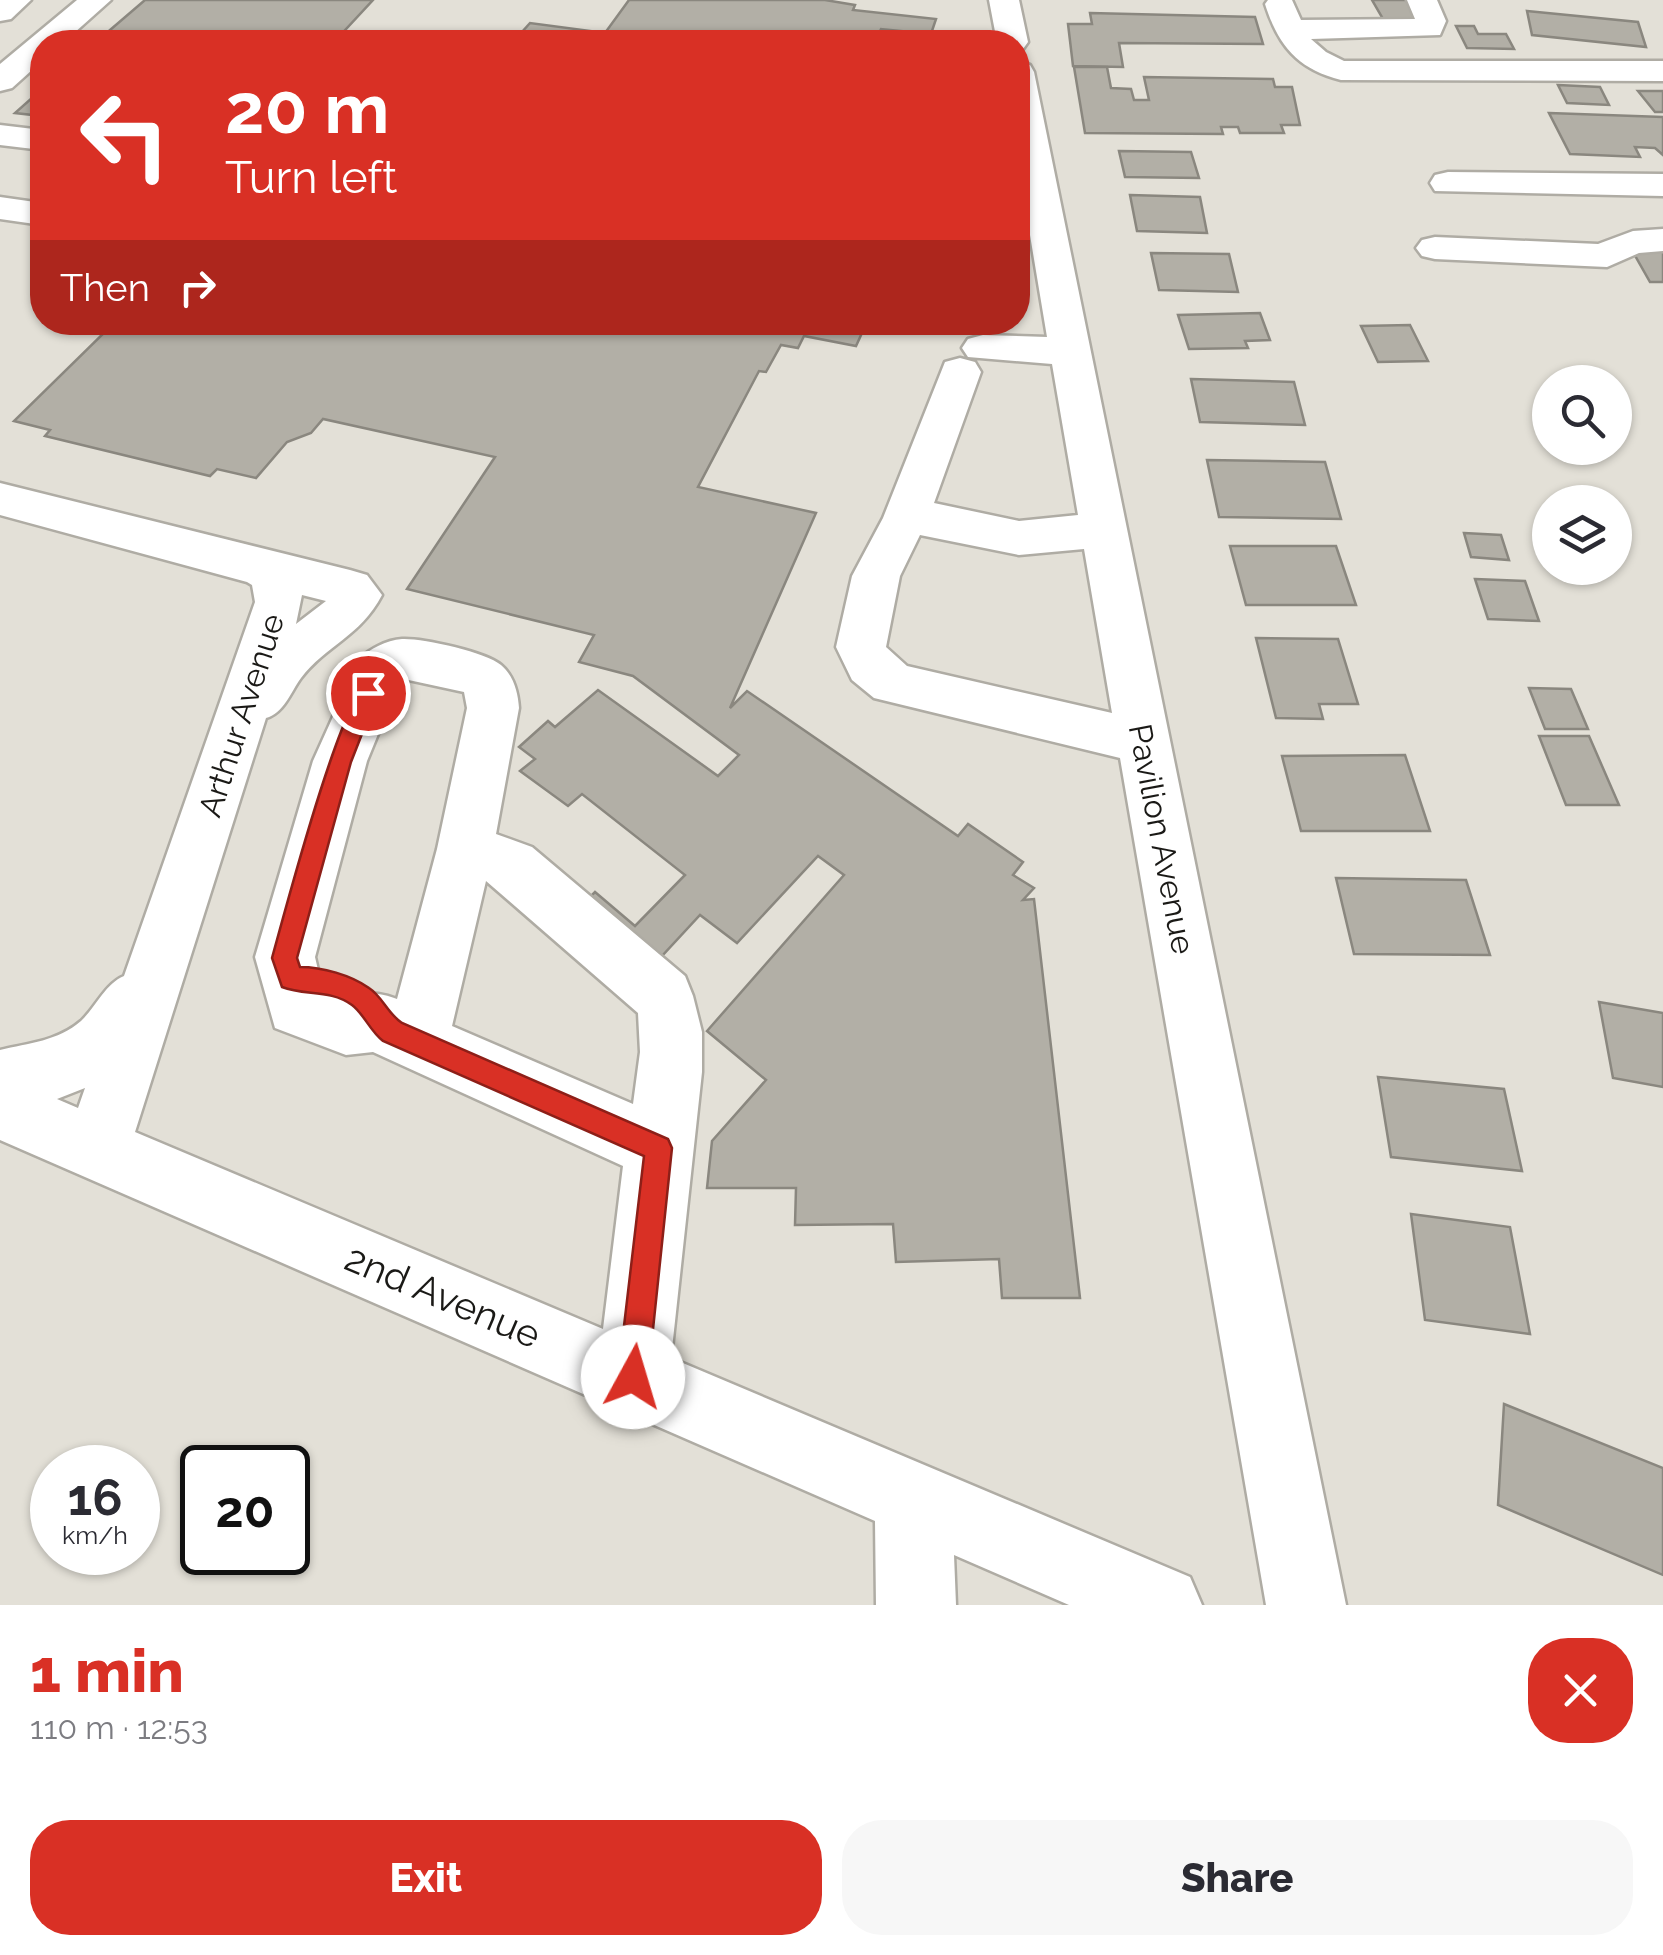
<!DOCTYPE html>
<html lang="en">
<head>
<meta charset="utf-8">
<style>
  :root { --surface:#fff; --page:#f7f7f7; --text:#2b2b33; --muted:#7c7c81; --accent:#d93025 }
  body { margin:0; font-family:Raleway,sans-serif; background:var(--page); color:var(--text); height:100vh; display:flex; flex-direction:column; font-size:38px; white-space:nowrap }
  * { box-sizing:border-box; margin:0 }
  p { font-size:32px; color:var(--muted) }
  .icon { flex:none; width:55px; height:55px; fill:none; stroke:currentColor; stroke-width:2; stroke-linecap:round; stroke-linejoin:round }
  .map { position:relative; height:1605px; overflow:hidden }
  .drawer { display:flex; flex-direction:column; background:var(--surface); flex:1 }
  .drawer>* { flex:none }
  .guide { position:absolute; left:30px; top:30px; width:1000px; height:305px; border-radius:40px; box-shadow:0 2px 8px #0004; background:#d93025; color:#fff; overflow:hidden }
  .fabs { position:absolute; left:1532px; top:365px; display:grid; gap:20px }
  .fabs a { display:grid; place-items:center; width:100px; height:100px; border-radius:50%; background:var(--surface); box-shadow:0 2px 8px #0004; font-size:50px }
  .speed { position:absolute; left:30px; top:1445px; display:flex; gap:20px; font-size:50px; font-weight:700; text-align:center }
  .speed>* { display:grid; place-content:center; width:130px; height:130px; border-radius:50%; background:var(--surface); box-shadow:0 2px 8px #0004; line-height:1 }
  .speed small { font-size:25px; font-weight:400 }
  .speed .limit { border:5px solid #111; border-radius:15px; background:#fff; color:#111 }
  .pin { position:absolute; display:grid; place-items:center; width:85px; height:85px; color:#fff; margin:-42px; border:5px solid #fff; border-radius:50%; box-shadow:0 2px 10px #0007 }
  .me { position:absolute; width:110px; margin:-55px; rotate:6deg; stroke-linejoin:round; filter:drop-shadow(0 0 8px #0008) }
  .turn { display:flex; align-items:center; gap:35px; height:210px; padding:0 30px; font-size:45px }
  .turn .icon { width:130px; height:130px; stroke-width:2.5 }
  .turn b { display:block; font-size:70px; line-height:85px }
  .then { display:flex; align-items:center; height:95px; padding:0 30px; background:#0003; gap:20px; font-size:38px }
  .round { display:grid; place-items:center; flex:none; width:105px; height:105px; border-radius:40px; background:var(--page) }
  .summary { display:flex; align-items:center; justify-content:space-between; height:170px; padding:0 30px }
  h1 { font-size:60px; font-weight:800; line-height:75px; color:var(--accent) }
  .primary-button { display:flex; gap:20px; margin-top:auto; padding:20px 30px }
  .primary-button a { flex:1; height:115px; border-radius:40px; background:var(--accent); color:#fff; font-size:40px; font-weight:800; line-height:115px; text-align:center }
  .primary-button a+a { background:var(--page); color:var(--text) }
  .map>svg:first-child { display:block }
</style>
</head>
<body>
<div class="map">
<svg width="1663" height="1605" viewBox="0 0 1663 1605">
  <rect width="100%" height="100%" fill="#e3e0d7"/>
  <!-- building -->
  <g fill="#b2afa6" stroke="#8a877f" stroke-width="2.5">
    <polygon points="145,0 373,0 334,42 96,42"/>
    <polygon points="629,0 825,0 855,5 853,10 936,19 931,34 881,29 875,42 513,42 530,23 605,33"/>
    <polygon points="1372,0 1406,0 1417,19 1383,19"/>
    <polygon points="1527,11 1638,22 1646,47 1532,35"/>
    <polygon points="1090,13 1255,17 1263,44 1119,43 1123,67 1073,66 1068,24 1092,24"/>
    <polygon points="1456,26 1474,26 1478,34 1506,34 1514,49 1467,48"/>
    <polygon points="1074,67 1107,67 1111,88 1131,89 1134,100 1149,100 1144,77 1273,79 1275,87 1292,87 1300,125 1281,125 1284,133 1240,133 1238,127 1221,127 1223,134 1085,133"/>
    <polygon points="1558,85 1600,87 1609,105 1567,103"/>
    <polygon points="42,89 42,116 15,113"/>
    <polygon points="1638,91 1663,91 1663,112 1655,112"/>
    <polygon points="1549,113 1663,117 1663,155 1655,148 1635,147 1640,157 1570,154"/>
    <polygon points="1119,151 1191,152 1199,178 1125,177"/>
    <polygon points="1130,195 1200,197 1207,233 1137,231"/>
    <polygon points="1629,245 1663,246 1663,282 1650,282"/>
    <polygon points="1151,253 1229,254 1238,292 1159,290"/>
    <polygon points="1260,313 1270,340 1245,341 1248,348 1189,349 1178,315"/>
    <polygon points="115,322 867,322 856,346 804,336 798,348 781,345 766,372 759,371 698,487 816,513 730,708 747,691 958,836 968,824 1023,862 1013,875 1034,888 1023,900 1034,899 1080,1298 1002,1298 999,1259 896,1262 893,1224 795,1225 796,1188 707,1188 712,1141 766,1080 707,1031 844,875 818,856 737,943 700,915 624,997 551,936 595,892 635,926 685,875 582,794 568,806 520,771 535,759 519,747 548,721 555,727 598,690 718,776 739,755 633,676 579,662 594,635 407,589 495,457 323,419 311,433 287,442 256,478 217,469 210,476 45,436 50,430 14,421"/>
    <polygon points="1410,325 1428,361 1378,362 1361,326"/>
    <polygon points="1191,379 1294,382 1305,425 1200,422"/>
    <polygon points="1207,460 1325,462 1341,519 1219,517"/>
    <polygon points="1464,533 1501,535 1509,560 1471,557"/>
    <polygon points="1230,546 1336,546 1356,605 1246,605"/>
    <polygon points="1475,579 1525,581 1539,621 1488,619"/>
    <polygon points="1256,638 1338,639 1358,704 1319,704 1323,719 1276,718"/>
    <polygon points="1529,688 1571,689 1588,729 1545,729"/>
    <polygon points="1539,736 1589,736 1619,805 1566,805"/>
    <polygon points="1405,755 1430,831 1301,831 1282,756"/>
    <polygon points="1336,878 1466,880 1490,955 1354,954"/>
    <polygon points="1599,1002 1663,1013 1663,1087 1613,1078"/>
    <polygon points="1378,1077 1504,1089 1522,1171 1391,1157"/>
    <polygon points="1411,1214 1510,1227 1530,1334 1425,1320"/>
    <polygon points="1504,1404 1663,1468 1663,1575 1498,1505"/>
  </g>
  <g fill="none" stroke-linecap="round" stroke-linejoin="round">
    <!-- minor casing -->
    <g stroke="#afaca4" stroke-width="5">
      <g id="minor">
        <polygon points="0,0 31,0 11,19 0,21"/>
        <polygon points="77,0 111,0 64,42 42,42 42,61 12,88 0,91 0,64"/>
        <polygon points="989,0 1019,0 1028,42 1023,49 1018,50 1018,42 997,42"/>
        <path d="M1268,0H1292L1301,20L1415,19L1407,0H1437L1446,21L1440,35L1311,39L1326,52L1344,61H1663V81L1341,80C1297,69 1278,45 1265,4Z"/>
        <path d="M1018,62L1030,65L1034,72L1346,1605H1266L1120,758L874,698L852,680L836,647L852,576L883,518L945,362L960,358L975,362L981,372L934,503L1019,521L1078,515L1052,364L968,357L962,348L968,339L983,335L1047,337L1018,163ZM920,535L1019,555L1084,549L1112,713L907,666L886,647L900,576Z"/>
        <polygon points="0,125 42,130 42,150 0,145"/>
        <polygon points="1448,172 1663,174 1663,196 1435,191 1430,183 1435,175"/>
        <polygon points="0,197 42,203 42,225 0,219"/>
        <polygon points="1663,229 1663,251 1639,253 1607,267 1435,259 1422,256 1416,248 1422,240 1435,237 1598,244 1633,231"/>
        <path d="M0,483L350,570L367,575L382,595C360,637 325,646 301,678C290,693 284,713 266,718L135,1132L603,1329L623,1166L373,1052L346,1055L275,1028L255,957L313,761L359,659C370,649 386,640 402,639C422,638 486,652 501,665C514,676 518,693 519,708L496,834L532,847L685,976L693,996L702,1032V1072L671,1358L1190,1577L1202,1605H1069L954,1555L956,1605H876L875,1521L0,1140V1050C29,1043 58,1041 81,1021C96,1007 105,984 124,976L255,602L252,585L247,582L0,515ZM302,595L326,601L296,624ZM404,679L464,692L467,708L437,849L397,999C370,988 353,998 322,987L315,957L367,761L398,685ZM486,881L638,1013L640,1052L633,1104L452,1026ZM85,1088L78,1108L57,1099Z"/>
      </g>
    </g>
    <!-- minor -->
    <use href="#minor" fill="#fff" fill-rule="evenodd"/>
  </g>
  <!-- route -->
  <path fill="#d93025" stroke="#8d1f18" stroke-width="2.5" d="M368,684L378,693L351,762L297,958L300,967C322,967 351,975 369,988C382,996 388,1014 402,1023L668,1139L672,1148L648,1377L644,1388L633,1392L623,1388L618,1377L644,1156L383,1041C370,1031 364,1014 352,1005C330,989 305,996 282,987L272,958C283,919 342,693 368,684Z"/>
  <g text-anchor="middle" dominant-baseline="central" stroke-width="10" stroke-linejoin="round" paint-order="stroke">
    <!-- street labels -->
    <g font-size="32" fill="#1a1916" stroke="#fff">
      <text transform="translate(241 715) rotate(-72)">Arthur Avenue</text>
      <text transform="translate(1162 839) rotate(79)">Pavilion Avenue</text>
    </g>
    <!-- near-street labels -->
    <g font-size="38" fill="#1a1916" stroke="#fff">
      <text transform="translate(443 1296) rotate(23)">2nd Avenue</text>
    </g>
  </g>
</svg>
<div class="fabs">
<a><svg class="icon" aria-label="search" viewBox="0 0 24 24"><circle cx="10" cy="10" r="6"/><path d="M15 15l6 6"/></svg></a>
<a><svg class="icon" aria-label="layers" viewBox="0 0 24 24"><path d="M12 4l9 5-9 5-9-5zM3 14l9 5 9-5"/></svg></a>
</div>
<div class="speed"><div>16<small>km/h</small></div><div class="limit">20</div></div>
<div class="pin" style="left:368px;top:693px;background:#d93025"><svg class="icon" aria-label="arrive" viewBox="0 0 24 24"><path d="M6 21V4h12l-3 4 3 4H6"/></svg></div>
<svg class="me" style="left:633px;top:1377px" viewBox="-20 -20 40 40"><circle r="19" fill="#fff"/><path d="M0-13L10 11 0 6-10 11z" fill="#d93025"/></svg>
<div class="guide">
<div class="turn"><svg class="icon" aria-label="left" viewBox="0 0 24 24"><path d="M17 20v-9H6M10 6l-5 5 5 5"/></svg><div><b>20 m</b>Turn left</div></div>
<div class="then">Then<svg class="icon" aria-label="right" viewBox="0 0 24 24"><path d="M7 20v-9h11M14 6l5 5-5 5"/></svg></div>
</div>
</div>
<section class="drawer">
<div class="summary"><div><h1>1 min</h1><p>110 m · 12:53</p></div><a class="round" style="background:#d93025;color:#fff"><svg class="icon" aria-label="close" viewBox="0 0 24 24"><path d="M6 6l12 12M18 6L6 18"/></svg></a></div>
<div class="primary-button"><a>Exit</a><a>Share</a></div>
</section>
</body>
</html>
